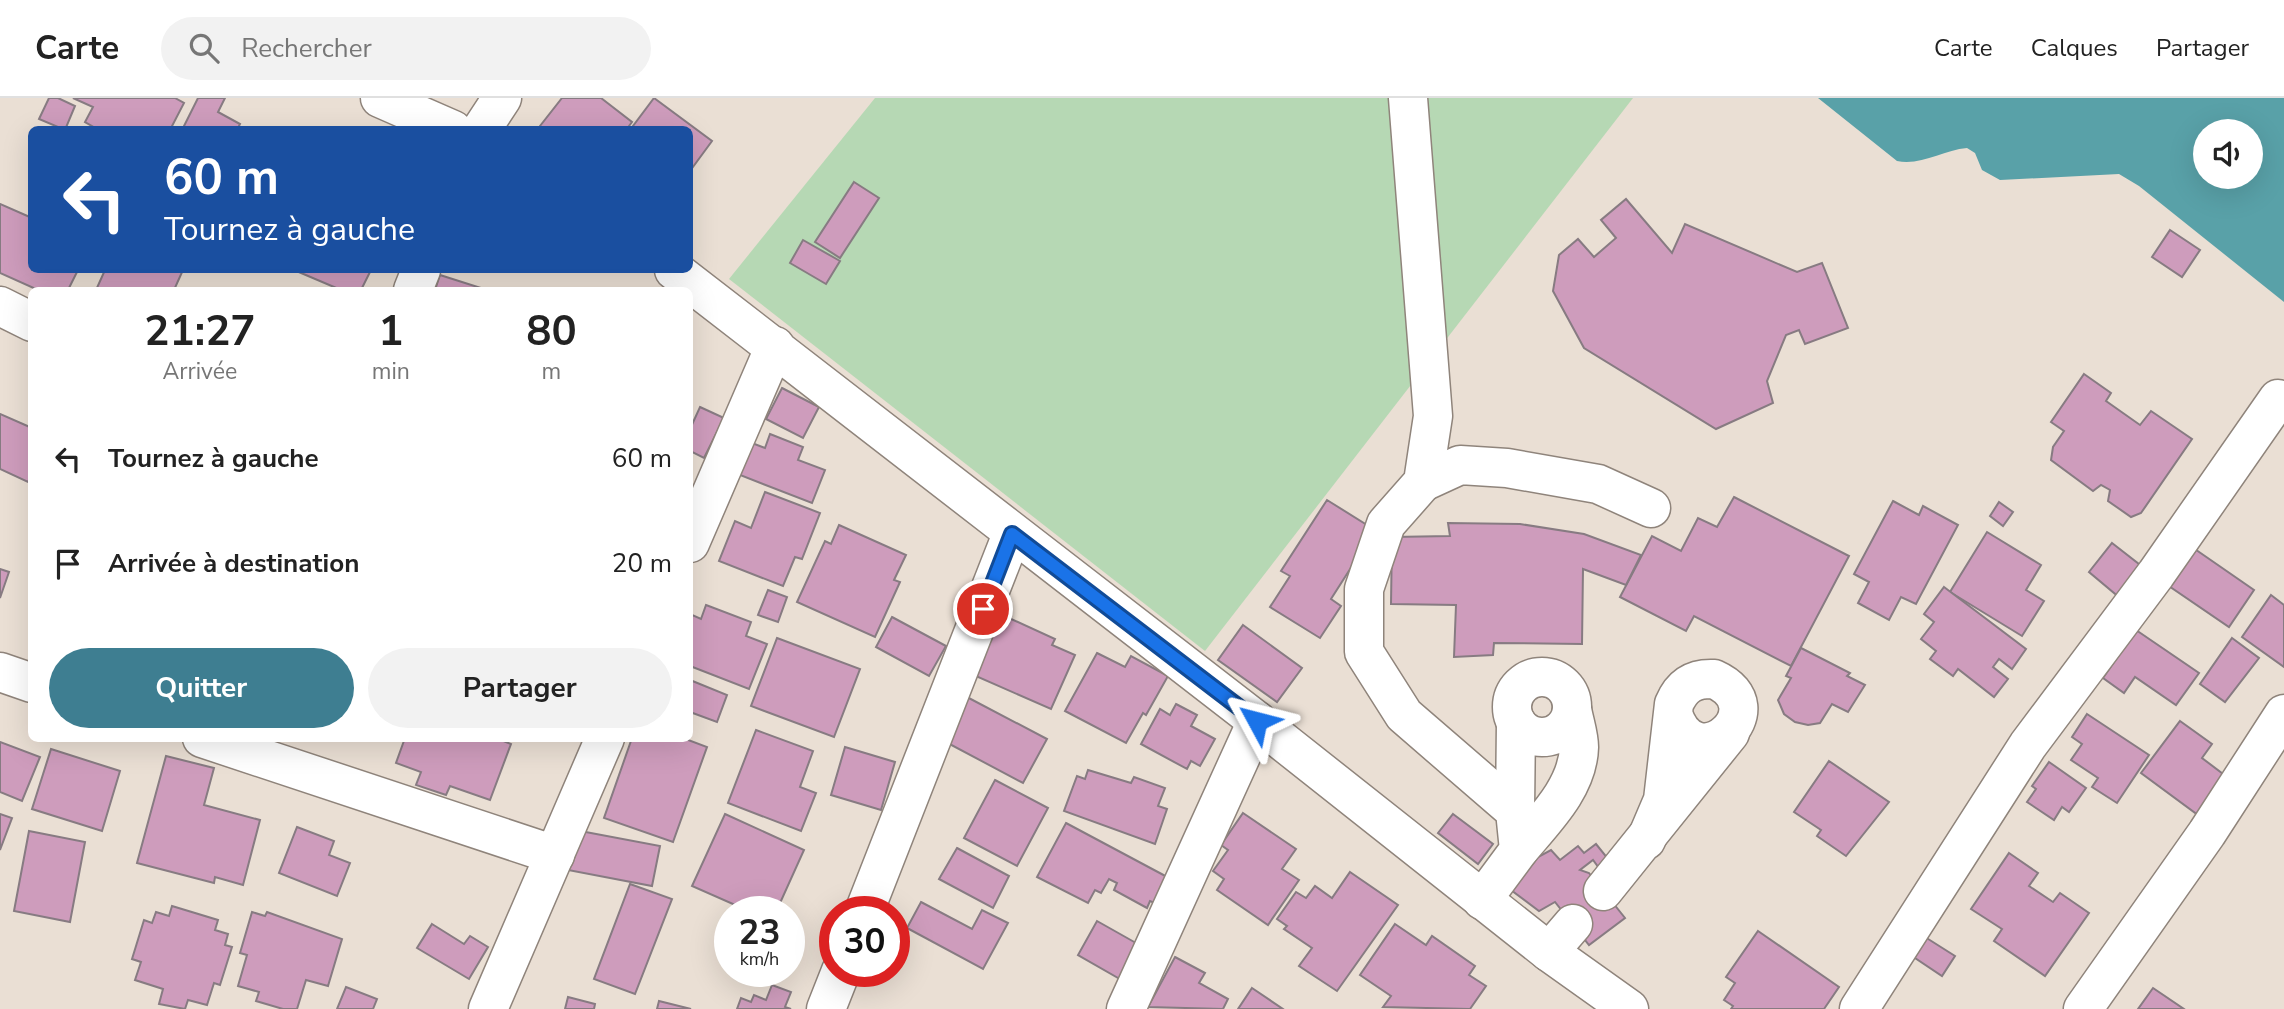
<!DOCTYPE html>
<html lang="fr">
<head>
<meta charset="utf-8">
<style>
  :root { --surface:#fff; --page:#f2f2f2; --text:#222; --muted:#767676; --line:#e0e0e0; --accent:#3e7e91 }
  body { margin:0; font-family:"Nunito Sans",sans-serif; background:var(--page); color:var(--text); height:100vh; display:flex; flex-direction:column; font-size:26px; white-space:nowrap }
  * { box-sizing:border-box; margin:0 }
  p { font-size:23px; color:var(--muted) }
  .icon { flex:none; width:38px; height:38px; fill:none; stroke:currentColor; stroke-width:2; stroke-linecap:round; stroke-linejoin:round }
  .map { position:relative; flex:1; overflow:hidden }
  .drawer { position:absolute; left:28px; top:189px; width:665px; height:455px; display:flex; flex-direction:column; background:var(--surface); border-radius:10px; box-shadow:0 7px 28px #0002 }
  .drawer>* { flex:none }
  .hud { position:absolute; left:28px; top:28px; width:665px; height:147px; border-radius:10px; box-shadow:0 7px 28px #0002; background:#1a4fa0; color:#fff; overflow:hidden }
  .tools { position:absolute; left:2193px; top:21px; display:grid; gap:14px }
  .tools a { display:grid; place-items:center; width:70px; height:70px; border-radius:50%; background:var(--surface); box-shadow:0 7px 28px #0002; font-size:35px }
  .speed { position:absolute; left:714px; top:798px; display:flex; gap:14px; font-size:35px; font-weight:700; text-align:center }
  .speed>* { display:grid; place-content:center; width:91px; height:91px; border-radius:50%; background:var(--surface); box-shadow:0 7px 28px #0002; line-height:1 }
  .speed small { font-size:18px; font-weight:400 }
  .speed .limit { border:10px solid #d22; background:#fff; color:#111 }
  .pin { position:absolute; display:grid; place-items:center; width:60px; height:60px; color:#fff; margin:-30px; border:4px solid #fff; border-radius:50%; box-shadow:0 2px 7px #0007 }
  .me { position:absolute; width:77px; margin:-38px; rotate:308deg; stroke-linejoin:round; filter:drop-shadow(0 0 5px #0008) }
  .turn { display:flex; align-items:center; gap:24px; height:147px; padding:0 21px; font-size:32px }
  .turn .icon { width:91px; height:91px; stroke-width:2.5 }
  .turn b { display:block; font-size:49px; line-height:60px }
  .eta { display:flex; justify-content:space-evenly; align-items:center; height:119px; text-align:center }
  .eta b { font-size:42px; font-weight:700; line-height:49px }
  .cta { display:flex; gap:14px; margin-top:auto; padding:14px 21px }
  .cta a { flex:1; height:80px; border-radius:42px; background:var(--accent); color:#fff; font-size:28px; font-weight:700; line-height:80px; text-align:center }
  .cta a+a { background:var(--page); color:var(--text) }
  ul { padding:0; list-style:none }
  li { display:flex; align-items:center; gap:21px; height:105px; padding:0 21px }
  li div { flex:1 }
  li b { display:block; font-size:26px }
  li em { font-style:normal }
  header { display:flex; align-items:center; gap:42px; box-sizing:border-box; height:98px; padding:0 35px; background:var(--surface); border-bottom:2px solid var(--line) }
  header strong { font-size:33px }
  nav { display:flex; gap:38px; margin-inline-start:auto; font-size:24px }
  .search { width:490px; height:63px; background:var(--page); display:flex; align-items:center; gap:18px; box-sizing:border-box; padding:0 24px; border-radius:38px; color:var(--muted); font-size:26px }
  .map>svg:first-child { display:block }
</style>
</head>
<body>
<header>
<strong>Carte</strong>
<div class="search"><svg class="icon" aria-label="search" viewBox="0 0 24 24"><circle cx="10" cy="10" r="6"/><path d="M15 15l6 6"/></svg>Rechercher</div>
<nav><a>Carte</a><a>Calques</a><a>Partager</a></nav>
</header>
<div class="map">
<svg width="2284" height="911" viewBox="0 0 2284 911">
  <rect width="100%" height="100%" fill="#eadfd4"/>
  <!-- green -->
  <polygon fill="#b6d8b4" points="875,0 1633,0 1205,553 729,181"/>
  <!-- water -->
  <path fill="#59a1a8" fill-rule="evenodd" d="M1818,0H2284V204L2139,88L2119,76L2000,82L1982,72L1975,55L1967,50C1943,52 1921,68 1897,63ZM2205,33H2250V79H2205Z"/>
  <!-- building -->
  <g fill="#ce9cbc" stroke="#877b82" stroke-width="2">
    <polygon points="49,0 58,0 75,8 65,32 39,21"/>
    <polygon points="73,0 175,0 184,5 170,32 99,32 85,24 93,9"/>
    <polygon points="198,0 225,0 218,14 240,26 237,32 182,32"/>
    <polygon points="562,0 601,0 632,24 626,32 545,32 540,28"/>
    <polygon points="654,0 712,43 690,73 690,32 630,32"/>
    <polygon points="854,84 879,100 840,160 815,144"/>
    <polygon points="1626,101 1672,155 1685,126 1797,174 1822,165 1848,230 1805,246 1799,232 1786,237 1767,283 1773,305 1716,331 1584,250 1553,193 1559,157 1578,141 1594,159 1616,140 1601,122"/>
    <polygon points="0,106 32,120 32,172 78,172 68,192 38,192 0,175"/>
    <polygon points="2170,132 2200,152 2182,179 2152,159"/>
    <polygon points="803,142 840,163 826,186 790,165"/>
    <polygon points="105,172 183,172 174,192 96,192"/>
    <polygon points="294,172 371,172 361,192 341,192"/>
    <polygon points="440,177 484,191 484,192 435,192"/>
    <polygon points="2084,276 2111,295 2106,303 2140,327 2151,313 2192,341 2141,415 2131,419 2108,403 2110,392 2101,387 2093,393 2051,362 2053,349 2064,333 2051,324"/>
    <polygon points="782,290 819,309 803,340 766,321"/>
    <polygon points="700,309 724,320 704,360 690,353 690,331"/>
    <polygon points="0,316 32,330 32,376 28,384 0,371"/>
    <polygon points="770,336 803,349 798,362 825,372 812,405 740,377 752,345 765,350"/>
    <polygon points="765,394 820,415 802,461 795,459 783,488 719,463 735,423 751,430"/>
    <polygon points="1734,399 1849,458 1791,568 1694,518 1686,533 1620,499 1652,438 1681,453 1698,420 1717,429"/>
    <polygon points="1327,402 1375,432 1331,501 1341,508 1320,540 1270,509 1290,478 1281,473"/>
    <polygon points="1893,403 1919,417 1923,408 1958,427 1916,506 1901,499 1889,522 1858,505 1869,484 1854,476"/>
    <polygon points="1999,404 2013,414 2003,428 1990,418"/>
    <polygon points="1448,425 1520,426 1584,436 1641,457 1626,487 1583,471 1582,546 1494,545 1493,557 1454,559 1456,507 1391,506 1392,439 1450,438"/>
    <polygon points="839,427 906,457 894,482 900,484 875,539 797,504 825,443 831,446"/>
    <polygon points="1987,434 2041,467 2026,492 2044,503 2022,538 1950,494"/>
    <polygon points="2112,445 2144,470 2120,500 2089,474"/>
    <polygon points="2189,447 2254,492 2229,529 2163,484"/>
    <polygon points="0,471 9,474 0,500"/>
    <polygon points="1944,489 2026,551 2012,571 1999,561 1993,569 2008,581 1994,599 1958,571 1953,578 1930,561 1936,553 1921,541 1934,524 1924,516"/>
    <polygon points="768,492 787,499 778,524 758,517"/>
    <polygon points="2271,497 2284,507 2284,569 2242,539"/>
    <polygon points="706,507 751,524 746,538 767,546 749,591 690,568 690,516 701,521"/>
    <polygon points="996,514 1055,541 1052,547 1075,557 1051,611 969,575"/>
    <polygon points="892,519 946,548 929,578 876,549"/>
    <polygon points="1243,527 1302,570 1277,604 1218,562"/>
    <polygon points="2136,532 2199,575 2176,607 2135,579 2124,595 2103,580"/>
    <polygon points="777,540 860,571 834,639 751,608"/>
    <polygon points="2232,540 2259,560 2225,604 2200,586"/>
    <polygon points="1801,550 1850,575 1847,578 1865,587 1848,614 1832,606 1820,625 1808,627 1795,624 1784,616 1778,602 1791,580 1786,578"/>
    <polygon points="1097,555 1125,569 1131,558 1168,578 1146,617 1143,615 1126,645 1065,613"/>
    <polygon points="690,582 727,597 717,624 690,614"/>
    <polygon points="965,598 1047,641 1023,685 942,642"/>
    <polygon points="1176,606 1197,617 1191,628 1215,641 1200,668 1191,663 1187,671 1141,646 1160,611 1170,617"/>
    <polygon points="2087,616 2149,657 2117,705 2092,689 2098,680 2071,662 2082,646 2072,639"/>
    <polygon points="2180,623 2212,646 2202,660 2227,679 2198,717 2141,675"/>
    <polygon points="756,632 813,653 800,689 816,695 801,733 728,705"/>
    <polygon points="405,640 496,640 511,646 490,702 450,688 446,697 416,687 421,674 396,665"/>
    <polygon points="632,640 683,640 707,649 673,744 604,720"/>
    <polygon points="0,644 40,659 22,703 0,694"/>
    <polygon points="845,649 895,664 881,712 831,697"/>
    <polygon points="51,651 120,673 102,733 32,711"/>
    <polygon points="166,658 214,670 204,707 260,722 243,787 215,779 214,785 137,765"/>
    <polygon points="1829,663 1889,704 1846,758 1817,738 1821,732 1794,714"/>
    <polygon points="2049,664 2086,690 2069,714 2062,709 2054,722 2027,704 2036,691 2032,688"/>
    <polygon points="1088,672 1131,685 1134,679 1165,690 1158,708 1167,711 1155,746 1064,713 1077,678 1085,681"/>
    <polygon points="995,682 1048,710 1017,768 964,740"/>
    <polygon points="1243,715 1296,751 1282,771 1299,782 1268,827 1217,792 1224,781 1213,773 1228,752 1221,747"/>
    <polygon points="0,716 12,720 0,752"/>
    <polygon points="725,716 804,752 776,814 751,814 692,788"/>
    <polygon points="1453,716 1493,746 1478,766 1438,735"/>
    <polygon points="1066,725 1171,781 1157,806 1150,803 1147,810 1114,792 1117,785 1109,781 1101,795 1095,792 1088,805 1037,779"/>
    <polygon points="297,729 334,743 329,757 350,765 337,798 279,775"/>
    <polygon points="575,732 660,748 652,788 568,772"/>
    <polygon points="29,733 85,744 70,824 14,813"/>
    <polygon points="1596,746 1609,762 1599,770 1593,762 1580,772 1589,775 1625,820 1589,847 1555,804 1539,813 1511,792 1516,771 1551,752 1560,762 1578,748 1584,755"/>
    <polygon points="957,750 1009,778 993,810 939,781"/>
    <polygon points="2009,755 2038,775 2029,788 2053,804 2060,795 2089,815 2045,878 1994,843 2002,831 1971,811"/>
    <polygon points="1350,774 1398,807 1337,893 1299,868 1312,850 1284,831 1287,828 1277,821 1296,794 1306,800 1315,788 1332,800"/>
    <polygon points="630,786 672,801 635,896 594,881"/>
    <polygon points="921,804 972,831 982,812 1008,825 983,871 907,830"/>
    <polygon points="172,808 218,822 215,832 228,836 225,847 232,849 220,887 214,885 207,907 188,902 185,911 159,906 163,891 135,882 141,864 132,861 144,822 152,825 156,814 169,818"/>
    <polygon points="252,814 265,818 267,814 342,841 328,888 306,882 297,911 283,911 256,903 259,894 238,888 247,857 240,855"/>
    <polygon points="1097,823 1152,854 1132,888 1078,857"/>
    <polygon points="432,826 464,846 470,838 488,849 469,881 417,850"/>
    <polygon points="1395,826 1426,847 1432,838 1475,868 1469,877 1486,888 1470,911 1383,909 1391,898 1360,877"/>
    <polygon points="1758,833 1839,889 1824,911 1731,911 1733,908 1724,902 1735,885 1726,879"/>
    <polygon points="1925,839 1955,858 1942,878 1912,858"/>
    <polygon points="1175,859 1205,875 1199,885 1228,901 1223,911 1148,909"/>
    <polygon points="772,887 791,894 785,909 791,911 737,911 741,900 751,904 754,897 766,902"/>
    <polygon points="346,889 377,901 373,911 337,911"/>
    <polygon points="1252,890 1283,911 1238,911"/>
    <polygon points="2153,890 2184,911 2138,911"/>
    <polygon points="568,899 595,906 594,911 565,911"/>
    <polygon points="659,903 691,911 657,911"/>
  </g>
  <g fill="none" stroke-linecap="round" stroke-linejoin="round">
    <!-- minor casing -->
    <g stroke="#8f847b" stroke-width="41">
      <g id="minor">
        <polyline points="380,0 453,32"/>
        <polyline points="1408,0 1433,318 1423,384 1386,426 1364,491 1364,554 1404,617 1515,713 1519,752 1482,802"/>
        <polyline points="481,32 502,0"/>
        <polyline points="674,172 1257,623 1549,854 1629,911"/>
        <polyline points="413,192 421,172"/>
        <polyline points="0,208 32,224"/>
        <polyline points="1423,384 1460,367 1507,370 1598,386 1651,410"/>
        <polyline points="690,445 775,248"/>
        <polyline points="0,574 32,585"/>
        <circle cx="1542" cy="609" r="30"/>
        <polyline points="202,640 555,757"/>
        <polyline points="1515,713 1516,624"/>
        <path d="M1646,742L1663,702L1674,606C1682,587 1694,580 1714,581C1779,610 1696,685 1673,616"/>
        <path d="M1519,752C1543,723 1578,690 1579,649C1579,637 1574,623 1572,611"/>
        <polyline points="1603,793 1730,635"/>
        <polyline points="864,814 1012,436"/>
        <polyline points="1549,854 1573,826"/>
        <polyline points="488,911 605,640"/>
        <polyline points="826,911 841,873"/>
        <polyline points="1126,911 1257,623"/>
        <polyline points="1859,911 2028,647 2156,476 2278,301"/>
        <polyline points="2083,911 2207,735 2284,616"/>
      </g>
    </g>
    <!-- minor -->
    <use href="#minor" stroke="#fff" stroke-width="38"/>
  </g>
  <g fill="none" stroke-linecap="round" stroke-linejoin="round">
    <!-- route casing -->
    <g stroke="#114b97" stroke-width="18">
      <polyline id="route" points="983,511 1012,436 1257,623"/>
    </g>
    <!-- route -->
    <use href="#route" stroke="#1a73e8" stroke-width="12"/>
  </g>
</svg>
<div class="tools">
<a><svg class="icon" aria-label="sound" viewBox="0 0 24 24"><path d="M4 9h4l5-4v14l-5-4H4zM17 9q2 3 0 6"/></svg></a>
</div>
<div class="speed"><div>23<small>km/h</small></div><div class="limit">30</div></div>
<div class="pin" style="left:983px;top:511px;background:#d93025"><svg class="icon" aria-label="arrive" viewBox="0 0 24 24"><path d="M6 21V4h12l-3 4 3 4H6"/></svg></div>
<svg class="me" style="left:1257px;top:623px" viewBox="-20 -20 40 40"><path d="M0-17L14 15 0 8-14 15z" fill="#1a73e8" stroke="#fff" stroke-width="4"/></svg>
<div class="hud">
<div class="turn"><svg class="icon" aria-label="left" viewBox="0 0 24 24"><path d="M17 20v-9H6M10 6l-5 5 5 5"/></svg><div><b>60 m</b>Tournez à gauche</div></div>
</div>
<section class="drawer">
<div class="eta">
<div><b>21:27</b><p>Arrivée</p></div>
<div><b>1</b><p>min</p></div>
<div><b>80</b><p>m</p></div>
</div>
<ul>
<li><svg class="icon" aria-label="left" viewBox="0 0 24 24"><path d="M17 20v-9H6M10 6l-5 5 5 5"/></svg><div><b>Tournez à gauche</b></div><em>60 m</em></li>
<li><svg class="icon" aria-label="arrive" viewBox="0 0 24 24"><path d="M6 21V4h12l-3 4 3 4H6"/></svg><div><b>Arrivée à destination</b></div><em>20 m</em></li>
</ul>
<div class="cta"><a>Quitter</a><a>Partager</a></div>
</section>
</div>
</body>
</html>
